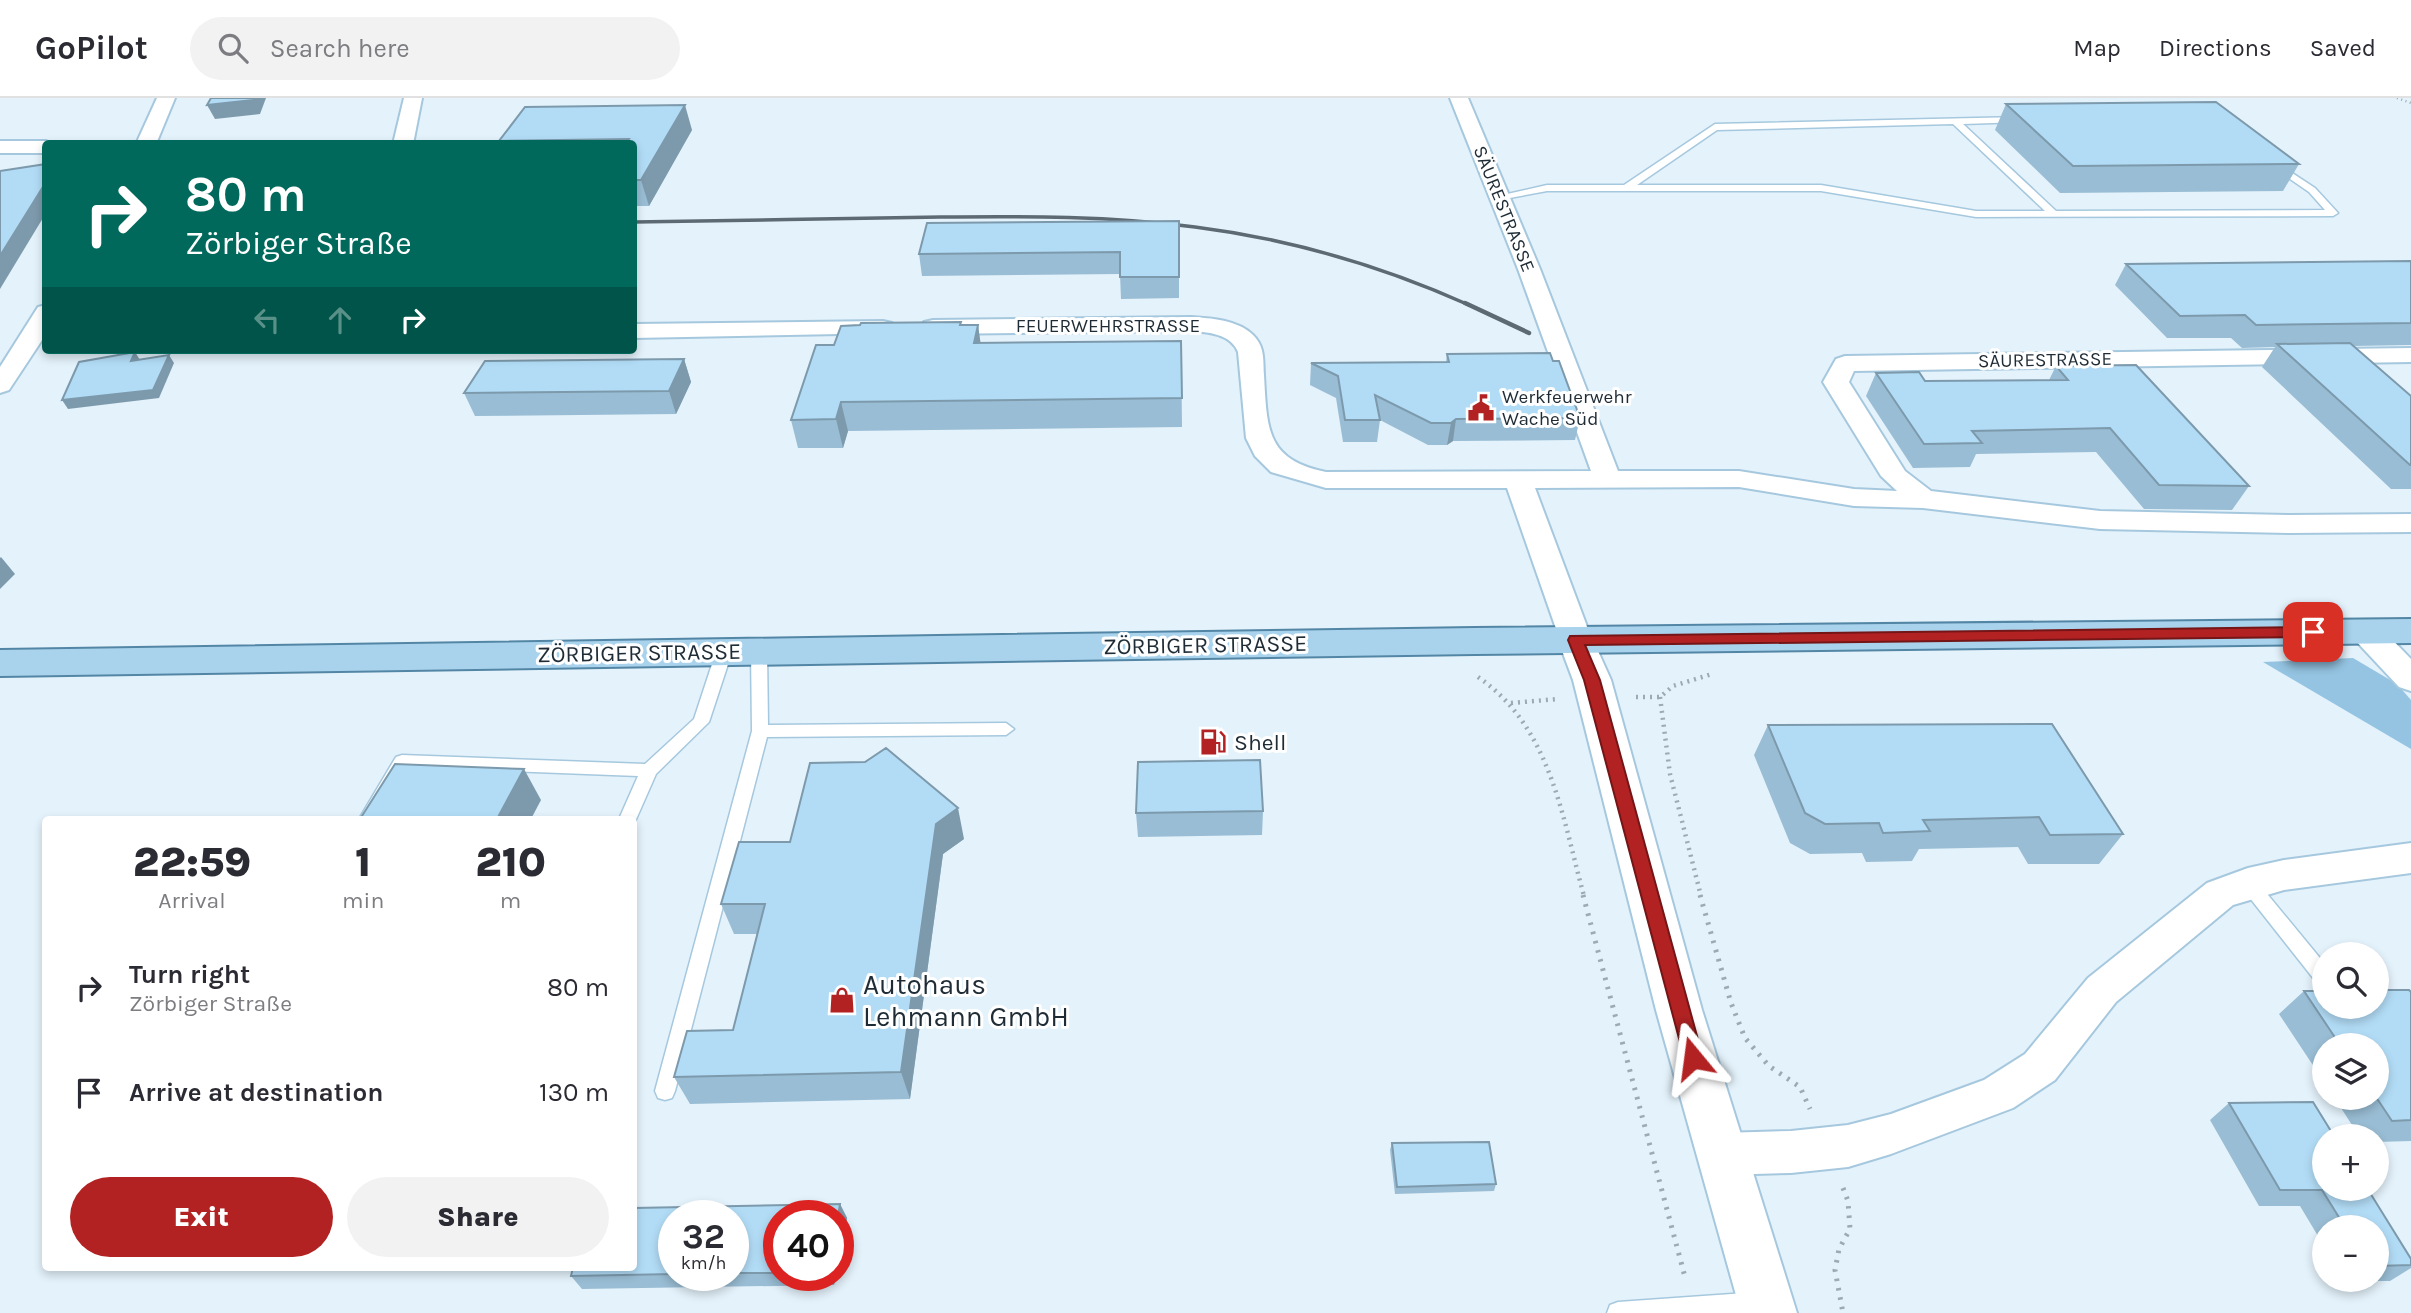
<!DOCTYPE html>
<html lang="en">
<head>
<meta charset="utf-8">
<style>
  :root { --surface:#fff; --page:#f2f2f3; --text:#2b2b33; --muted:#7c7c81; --line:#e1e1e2; --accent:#b22223 }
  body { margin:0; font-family:Karla,sans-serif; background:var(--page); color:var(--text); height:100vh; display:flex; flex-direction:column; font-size:26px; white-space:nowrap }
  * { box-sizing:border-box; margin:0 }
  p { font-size:23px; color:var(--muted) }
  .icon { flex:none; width:38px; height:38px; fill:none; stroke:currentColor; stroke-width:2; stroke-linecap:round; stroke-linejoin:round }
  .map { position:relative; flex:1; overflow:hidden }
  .panel { position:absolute; left:42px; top:718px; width:595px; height:455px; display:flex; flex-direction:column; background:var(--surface); border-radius:7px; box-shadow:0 4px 10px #0003 }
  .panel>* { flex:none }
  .hud { position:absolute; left:42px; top:42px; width:595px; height:214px; border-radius:7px; box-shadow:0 4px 10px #0003; background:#00695c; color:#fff; overflow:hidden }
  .tools { position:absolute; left:2312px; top:844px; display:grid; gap:14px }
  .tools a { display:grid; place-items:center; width:77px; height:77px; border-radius:50%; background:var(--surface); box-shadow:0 4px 10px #0003; font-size:35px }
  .speed { position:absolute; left:658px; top:1102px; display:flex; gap:14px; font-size:35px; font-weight:700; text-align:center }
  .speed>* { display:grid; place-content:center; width:91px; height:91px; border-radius:50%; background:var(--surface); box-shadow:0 4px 10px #0003; line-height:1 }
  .speed small { font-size:18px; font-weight:400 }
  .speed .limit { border:10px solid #d22; background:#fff; color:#111 }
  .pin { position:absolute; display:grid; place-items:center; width:60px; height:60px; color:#fff; margin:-30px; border-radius:14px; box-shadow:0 4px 10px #0006 }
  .me { position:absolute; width:77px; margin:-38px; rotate:344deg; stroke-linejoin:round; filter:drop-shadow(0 0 5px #0008) }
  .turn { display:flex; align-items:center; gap:24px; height:147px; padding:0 28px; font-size:32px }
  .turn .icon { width:91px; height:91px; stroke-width:2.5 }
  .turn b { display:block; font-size:49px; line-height:60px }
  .lanes { display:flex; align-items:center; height:66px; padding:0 28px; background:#0003; justify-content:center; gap:35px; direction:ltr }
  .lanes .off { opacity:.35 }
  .eta { display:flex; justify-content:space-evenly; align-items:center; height:119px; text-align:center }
  .eta b { font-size:42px; font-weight:800; line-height:49px }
  .primary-button { display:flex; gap:14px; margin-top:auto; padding:14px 28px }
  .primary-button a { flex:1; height:80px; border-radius:42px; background:var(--accent); color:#fff; font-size:28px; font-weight:800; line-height:80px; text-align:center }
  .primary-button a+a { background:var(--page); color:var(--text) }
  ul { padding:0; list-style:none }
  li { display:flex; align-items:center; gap:21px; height:105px; padding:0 28px }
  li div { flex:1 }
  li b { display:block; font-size:26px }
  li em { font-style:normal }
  header { display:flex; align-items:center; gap:42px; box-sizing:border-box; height:98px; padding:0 35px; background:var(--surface); border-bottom:2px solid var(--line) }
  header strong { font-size:33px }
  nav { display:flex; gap:38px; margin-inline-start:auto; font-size:24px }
  .search { width:490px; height:63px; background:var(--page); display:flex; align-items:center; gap:18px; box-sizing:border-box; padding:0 24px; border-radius:38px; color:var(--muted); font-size:26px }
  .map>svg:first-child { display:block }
</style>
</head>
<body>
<header>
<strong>GoPilot</strong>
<div class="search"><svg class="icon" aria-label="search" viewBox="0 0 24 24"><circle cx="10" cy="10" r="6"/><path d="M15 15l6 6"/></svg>Search here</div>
<nav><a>Map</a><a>Directions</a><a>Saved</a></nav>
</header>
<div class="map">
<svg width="2411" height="1215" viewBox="0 0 2411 1215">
  <rect width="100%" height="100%" fill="#e4f2fb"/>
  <!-- green -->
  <polygon fill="#94c4e2" points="2353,560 2397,586 2411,602 2411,651 2263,564"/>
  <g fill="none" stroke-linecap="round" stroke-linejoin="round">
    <!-- service casing -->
    <g stroke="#a6c8de" stroke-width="3">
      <g id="service">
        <path d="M2020,19L2025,22L2023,24L1963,26L2056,113L2325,112L2309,94L2271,68L2269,66L2274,63L2315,90L2338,115L2333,118L1976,119L1821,93H1547L1499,102L1494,99L1547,87H1624L1715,26ZM1953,26L2045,113H1976L1821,87H1637L1717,32Z"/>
        <polygon points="759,548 767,553 768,627 1006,625 1014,631 1006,637 767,639 675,993 672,1000 665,1002 658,1000 655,993 752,633 751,553"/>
        <polygon points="724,549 732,554 709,624 656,676 634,726 634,721 619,721 638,678 407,669 377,721 359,721 396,659 402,657 645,666 694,621 716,554"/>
        <polygon points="2248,778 2254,780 2324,865 2324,887 2317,885 2242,790 2239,785 2242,780"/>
        <polygon points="1760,1194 1768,1197 1771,1205 1768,1213 1763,1215 1607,1215 1610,1207 1618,1204"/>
      </g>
    </g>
    <!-- minor casing -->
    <g stroke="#a6c8de" stroke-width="4">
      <g id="minor">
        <polygon points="157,0 175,0 156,46 136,46"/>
        <polygon points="404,0 422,0 413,46 393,46"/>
        <path d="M1450,0H1468L1540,171L1618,373H1739L1854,391L1897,393L1881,378L1823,284L1836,261L1845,258L2411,250V264L1854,273L1849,284L1905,373L1931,393L2100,413L2290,417L2411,416V434L2290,435L2100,431L1923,410L1854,408L1739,389L1535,390L1592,542L1587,550L1576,553L1565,550L1560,542L1507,390H1326L1271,374L1255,358L1246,340L1238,254C1231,236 1208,234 1191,233L933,236L924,234L921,229L924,224L933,222L1191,219C1211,220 1238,222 1253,237C1265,249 1263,261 1264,277C1267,331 1266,362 1326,374L1591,373L1518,171Z"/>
        <polygon points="0,43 46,43 54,46 46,46 46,55 0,55"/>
        <polygon points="46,207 46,236 9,292 0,295 0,269 38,209"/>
        <polygon points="883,223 892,225 895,230 892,235 634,240 634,226"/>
        <polygon points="2366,523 2377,526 2411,561 2411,593 2399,589 2355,542 2350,534 2355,526"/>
        <polygon points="2411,745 2411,775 2284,792 2233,807 2116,904 2055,982 2013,1010 1891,1056 1848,1069 1791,1075 1721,1077 1705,1071 1699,1056 1705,1041 1721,1035 1791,1033 1848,1027 1891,1016 1984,982 2025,956 2088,880 2207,785 2248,770 2284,762"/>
      </g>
    </g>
    <!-- tertiary casing -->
    <g stroke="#a6c8de" stroke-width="4">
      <polygon id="tertiary" points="1576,529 1589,533 1611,582 1702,912 1797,1215 1741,1215 1656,912 1573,582 1558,542 1563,533"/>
    </g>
    <!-- primary casing -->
    <g stroke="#5386a5" stroke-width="4">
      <polygon id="primary" points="2411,521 2411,545 1475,556 0,578 0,552 1475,530"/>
    </g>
    <!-- path-far2 -->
    <polyline stroke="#9daab3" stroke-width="2.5" stroke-dasharray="1 3.5" stroke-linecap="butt" points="2397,0 2411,5"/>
    <!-- path-far1 -->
    <g stroke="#9daab3" stroke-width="4.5" stroke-dasharray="2 5" stroke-linecap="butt">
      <path d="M1478,579C1551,629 1562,719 1584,798"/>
      <polyline points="1636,599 1660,599 1673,588 1712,576"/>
      <polyline points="1660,599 1670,676 1701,798"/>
      <polyline points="1511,605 1558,601"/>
    </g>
    <!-- path -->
    <g stroke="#9daab3" stroke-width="5" stroke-dasharray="2.5 7" stroke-linecap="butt">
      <polyline points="1583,797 1685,1179"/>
      <polyline points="1700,797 1731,905 1745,940 1769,968 1800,989 1810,1011"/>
      <polyline points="1843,1090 1848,1103 1850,1131 1839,1151 1835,1172 1843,1215"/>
    </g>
    <!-- service -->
    <use href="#service" fill="#fff" fill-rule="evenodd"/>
    <!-- minor -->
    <use href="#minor" fill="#fff" fill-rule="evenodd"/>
    <!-- tertiary -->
    <use href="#tertiary" fill="#fff" fill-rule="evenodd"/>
    <!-- primary -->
    <use href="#primary" fill="#a9d3ed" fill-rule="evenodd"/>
    <!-- rail-far1 -->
    <path stroke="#5d6a73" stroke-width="3.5" d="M634,124C736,123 839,120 941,119C1026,118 1111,118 1195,129C1290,141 1382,168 1469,207"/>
    <!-- rail -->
    <polyline stroke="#5d6a73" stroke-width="4.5" points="1465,205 1529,235"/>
  </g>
  <!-- wall -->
  <g fill="#99bdd4" fill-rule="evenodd">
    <polygon points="2006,6 2299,66 2283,93 2060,95 1995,32"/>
    <polygon points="692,32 649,108 634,108 634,46 500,46 499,43"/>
    <polygon points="1179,123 1179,200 1121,201 1120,176 922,178 919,156"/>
    <polygon points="2411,163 2411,247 2353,248 2411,298 2411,391 2391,391 2262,269 2275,249 2242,250 2231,240 2167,240 2115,187 2126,166"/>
    <polygon points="961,224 961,227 978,227 980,245 1181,243 1182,329 848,333 843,350 798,350 791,322 834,247"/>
    <polygon points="1447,256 1553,263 1580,320 1575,342 1453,343 1447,347 1428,347 1380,322 1377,344 1343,344 1336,300 1310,287 1311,265 1446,264"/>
    <polygon points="684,261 691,284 676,316 475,318 464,295"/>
    <polygon points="2056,268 2249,388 2232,412 2144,411 2096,354 1976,356 1970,369 1913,370 1866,298 1876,275 1925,283 2049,282"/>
    <polygon points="1768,627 2123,736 2099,766 2028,766 2018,749 1919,751 1912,763 1866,764 1862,755 1810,756 1790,745 1754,657"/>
    <polygon points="1263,713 1262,737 1138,739 1136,715"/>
    <polygon points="964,741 943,756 910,1001 690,1006 674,979 733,932 757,836 734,836 721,806 790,744"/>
    <polygon points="2304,893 2411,894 2411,1043 2376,1044 2376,1038 2359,1038 2334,999 2376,999 2376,947 2324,947 2324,984 2279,916"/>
    <polygon points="2313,1004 2334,1038 2324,1038 2324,1090 2367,1090 2411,1161 2411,1170 2390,1183 2344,1183 2343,1181 2376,1181 2376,1129 2324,1129 2324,1148 2300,1108 2259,1108 2210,1022 2229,1005"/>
    <polygon points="1392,1045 1496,1086 1494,1093 1395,1096 1390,1052"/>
    <path d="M840,1106L847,1120L838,1166V1118H779V1178H836L834,1187L582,1191L571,1178L573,1169H634V1110ZM674,1118H733V1178H674Z"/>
  </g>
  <!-- shaded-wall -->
  <g fill="#7d9aac">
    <polygon points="254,0 266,0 260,16 215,21 207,7"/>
    <polygon points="685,7 692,32 649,108 641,82"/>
    <polygon points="46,84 46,115 0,191 0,158"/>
    <polygon points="978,227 982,255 974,245"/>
    <polygon points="135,254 140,262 131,263"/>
    <polygon points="169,257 174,265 159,300 68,311 62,302"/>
    <polygon points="684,261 691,284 676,316 669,293"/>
    <polygon points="841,304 848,333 843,350 836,321"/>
    <polygon points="1456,321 1453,343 1447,347 1451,325"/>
    <polygon points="1,459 15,476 0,491 0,460"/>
    <polygon points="524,671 541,702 531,721 497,721"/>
    <polygon points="958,710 964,741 943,756 910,1001 901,974 936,726"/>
    <polygon points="840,1106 847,1120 838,1166 838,1118"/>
    <polygon points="830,1178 836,1178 834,1187"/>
  </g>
  <!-- building -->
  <g fill="#b2dcf6" stroke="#7d9aac" stroke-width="2">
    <polygon points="211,0 254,0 253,2 207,7"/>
    <polygon points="2216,4 2299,66 2073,68 2006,6"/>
    <polygon points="685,7 641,82 634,82 634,46 626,46 629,41 499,43 525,9"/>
    <polygon points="46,66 46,84 0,158 0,73"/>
    <polygon points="1179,123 1179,179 1120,179 1120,154 919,156 927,125"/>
    <polygon points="2411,163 2411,225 2256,227 2245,217 2180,218 2126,166"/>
    <polygon points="961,224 960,227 978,227 974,245 1181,243 1182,300 841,304 836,321 791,322 816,247 834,247 841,228 860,227 861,225"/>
    <polygon points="2350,245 2411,298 2411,367 2410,367 2277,246"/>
    <polygon points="135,254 131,263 169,257 153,292 62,302 79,264"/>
    <polygon points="1550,255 1553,263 1559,263 1580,320 1456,321 1451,325 1431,325 1375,297 1380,322 1345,322 1338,278 1311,265 1449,264 1447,256"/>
    <polygon points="684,261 669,293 464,295 485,263"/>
    <polygon points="2136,267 2249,388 2159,387 2110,330 1972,333 1982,345 1924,346 1876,275 1919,274 1925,283 2068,282 2056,268"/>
    <polygon points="2052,626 2123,736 2050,737 2039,719 1923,722 1930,733 1883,735 1879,725 1825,726 1805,715 1768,627"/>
    <polygon points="886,650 958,710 936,726 901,974 674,979 687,933 733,932 765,806 721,806 739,744 790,744 810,665 865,664"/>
    <polygon points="1260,662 1263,713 1136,715 1138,664"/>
    <polygon points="395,666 524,671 497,721 360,721"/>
    <polygon points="2376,892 2409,892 2411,894 2411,1022 2392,1023 2376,999 2376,947 2340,947 2304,893 2324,893 2324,908 2376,908"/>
    <polygon points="2313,1004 2334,1038 2324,1038 2324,1090 2367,1090 2411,1161 2411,1167 2376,1168 2376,1129 2345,1129 2322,1092 2280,1092 2229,1005"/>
    <polygon points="1489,1044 1496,1086 1397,1089 1392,1045"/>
    <polygon points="840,1106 838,1118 779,1118 779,1175 733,1175 733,1118 674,1118 674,1176 571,1178 573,1169 634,1169 634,1110"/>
  </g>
  <!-- route -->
  <polygon fill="#b22223" stroke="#741617" stroke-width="2" points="2313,529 2321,534 2313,539 1585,547 1600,582 1703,960 1700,967 1693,969 1686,967 1584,582 1568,542 1570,538"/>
  <!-- icons -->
  <defs>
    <g id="civic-bare" transform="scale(2.1)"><path d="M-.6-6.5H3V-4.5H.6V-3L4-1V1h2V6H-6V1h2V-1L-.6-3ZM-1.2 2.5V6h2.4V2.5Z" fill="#b22223" stroke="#fff" stroke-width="2.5" paint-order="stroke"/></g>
    <g id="fuel-bare" transform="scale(2.1)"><path d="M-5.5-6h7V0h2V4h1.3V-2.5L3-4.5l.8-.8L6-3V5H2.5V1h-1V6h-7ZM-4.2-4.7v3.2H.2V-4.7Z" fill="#b22223" stroke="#fff" stroke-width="2.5" paint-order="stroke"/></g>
    <g id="shop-bare" transform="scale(2.1)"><path d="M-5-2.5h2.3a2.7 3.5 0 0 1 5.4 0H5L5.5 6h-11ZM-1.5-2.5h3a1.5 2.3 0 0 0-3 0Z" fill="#b22223" stroke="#fff" stroke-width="2.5" paint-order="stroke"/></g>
  </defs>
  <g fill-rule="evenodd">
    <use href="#civic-bare" x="1481" y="310"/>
    <use href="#fuel-bare" x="1213" y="644"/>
    <use href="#shop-bare" x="842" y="902"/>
  </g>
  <g text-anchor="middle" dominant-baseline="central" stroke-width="6" stroke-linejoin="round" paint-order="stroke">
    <!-- far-street labels -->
    <g font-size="19" fill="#1f2c35" stroke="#fff">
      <text transform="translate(1504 111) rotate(68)">SÄURESTRASSE</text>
      <text x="1108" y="228">FEUERWEHRSTRASSE</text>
      <text transform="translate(2045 262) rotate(-1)">SÄURESTRASSE</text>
    </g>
    <!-- far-poi labels -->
    <g font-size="19" fill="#1f2c35" stroke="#fff" text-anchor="start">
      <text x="1502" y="299">Werkfeuerwehr<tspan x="1502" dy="22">Wache Süd</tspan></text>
    </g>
    <!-- street labels -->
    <g font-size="23" fill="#1f2c35" stroke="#fff">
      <text transform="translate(1205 547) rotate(-1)">ZÖRBIGER STRASSE</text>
      <text transform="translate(639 555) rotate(-1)">ZÖRBIGER STRASSE</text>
    </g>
    <!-- poi labels -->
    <g font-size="23" fill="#1f2c35" stroke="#fff" text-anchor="start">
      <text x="1234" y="644">Shell</text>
    </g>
    <!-- near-poi labels -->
    <g font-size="28" fill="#1f2c35" stroke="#fff" text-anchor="start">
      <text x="863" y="886">Autohaus<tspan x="863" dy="32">Lehmann GmbH</tspan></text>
    </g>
  </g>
</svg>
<div class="tools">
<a><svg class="icon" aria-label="search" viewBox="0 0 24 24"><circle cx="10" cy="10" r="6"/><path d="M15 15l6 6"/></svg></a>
<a><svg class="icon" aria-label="layers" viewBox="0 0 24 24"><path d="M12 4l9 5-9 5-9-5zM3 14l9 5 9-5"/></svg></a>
<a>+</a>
<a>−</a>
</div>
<div class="speed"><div>32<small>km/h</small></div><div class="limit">40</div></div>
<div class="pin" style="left:2313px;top:534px;background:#d93025"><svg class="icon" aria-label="arrive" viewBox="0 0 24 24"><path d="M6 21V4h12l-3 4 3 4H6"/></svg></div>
<svg class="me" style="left:1693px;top:960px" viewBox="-20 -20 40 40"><path d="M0-17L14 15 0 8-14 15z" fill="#b22223" stroke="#fff" stroke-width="4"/></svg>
<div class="hud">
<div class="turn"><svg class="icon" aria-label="right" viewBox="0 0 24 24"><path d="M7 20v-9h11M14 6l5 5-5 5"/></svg><div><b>80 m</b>Zörbiger Straße</div></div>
<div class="lanes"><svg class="icon off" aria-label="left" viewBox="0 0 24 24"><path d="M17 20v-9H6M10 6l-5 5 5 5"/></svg><svg class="icon off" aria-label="ahead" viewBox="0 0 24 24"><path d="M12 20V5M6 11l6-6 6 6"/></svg><svg class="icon" aria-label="right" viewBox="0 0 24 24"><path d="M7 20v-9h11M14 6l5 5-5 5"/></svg></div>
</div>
<section class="panel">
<div class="eta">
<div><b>22:59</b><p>Arrival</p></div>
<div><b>1</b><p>min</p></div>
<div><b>210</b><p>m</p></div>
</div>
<ul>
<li><svg class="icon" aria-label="right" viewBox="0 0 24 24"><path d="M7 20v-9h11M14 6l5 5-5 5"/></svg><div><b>Turn right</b><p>Zörbiger Straße</p></div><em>80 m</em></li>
<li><svg class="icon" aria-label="arrive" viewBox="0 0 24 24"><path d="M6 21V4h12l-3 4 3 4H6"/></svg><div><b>Arrive at destination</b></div><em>130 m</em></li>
</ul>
<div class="primary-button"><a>Exit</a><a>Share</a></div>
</section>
</div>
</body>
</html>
